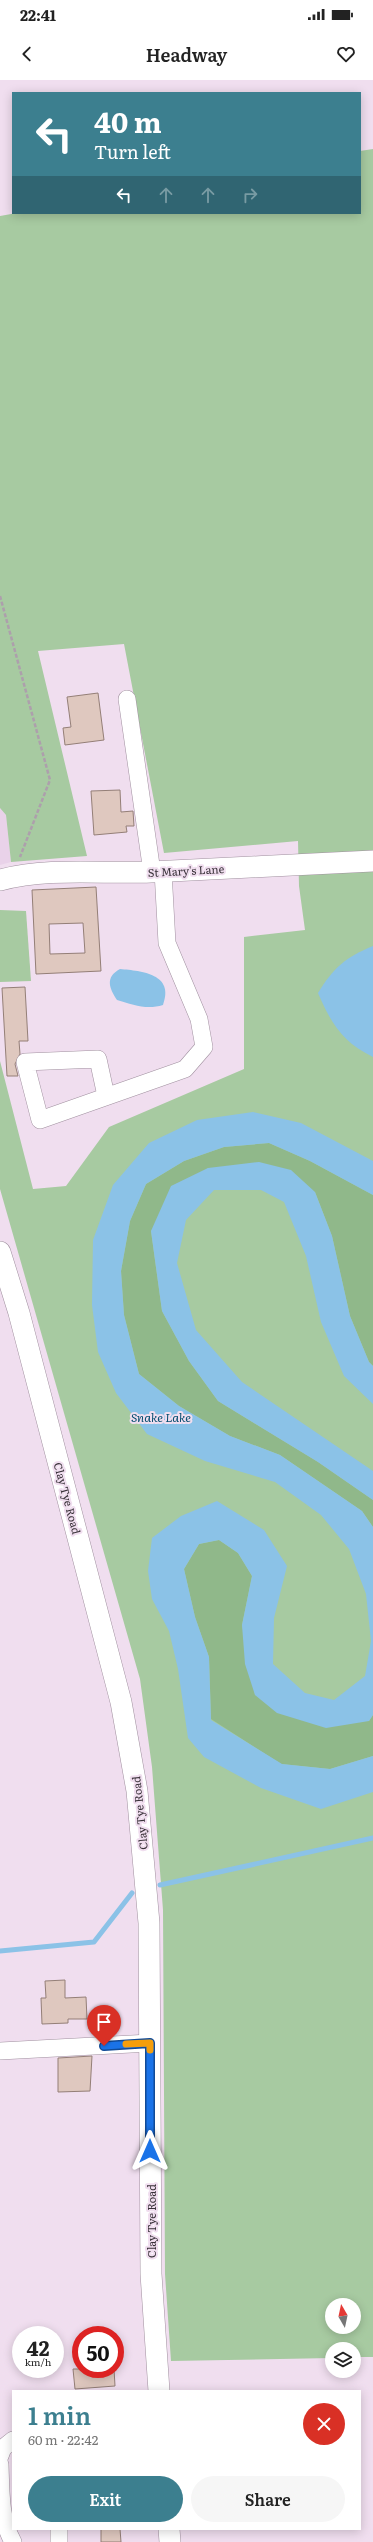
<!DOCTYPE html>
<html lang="en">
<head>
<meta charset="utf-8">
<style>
  :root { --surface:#fff; --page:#f6f6f6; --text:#222; --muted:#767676; --accent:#3c7f8f }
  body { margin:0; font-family:Literata,serif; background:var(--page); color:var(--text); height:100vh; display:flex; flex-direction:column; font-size:15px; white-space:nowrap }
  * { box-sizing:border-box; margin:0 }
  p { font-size:13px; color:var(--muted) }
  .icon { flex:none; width:22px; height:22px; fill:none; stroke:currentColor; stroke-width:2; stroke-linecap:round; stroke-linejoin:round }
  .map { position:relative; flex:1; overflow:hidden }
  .sheet { position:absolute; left:12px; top:2310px; width:349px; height:140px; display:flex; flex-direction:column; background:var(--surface); border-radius:0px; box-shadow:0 2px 10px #0003 }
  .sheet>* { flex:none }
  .hud { position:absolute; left:12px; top:12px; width:349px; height:122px; border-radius:0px; box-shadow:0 2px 10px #0003; background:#3c7f8f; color:#fff; overflow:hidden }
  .needle { width:26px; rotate:351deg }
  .tools { position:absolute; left:325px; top:2218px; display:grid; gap:8px }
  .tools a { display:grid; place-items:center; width:36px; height:36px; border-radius:50%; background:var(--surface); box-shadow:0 2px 10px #0003; font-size:20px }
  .speed { position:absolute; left:12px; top:2246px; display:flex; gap:8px; font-size:20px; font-weight:700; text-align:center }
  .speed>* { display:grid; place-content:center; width:52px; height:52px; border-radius:50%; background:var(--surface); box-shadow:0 2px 10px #0003; line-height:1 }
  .speed small { font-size:10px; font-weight:400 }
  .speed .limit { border:6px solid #d22; background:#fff; color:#111 }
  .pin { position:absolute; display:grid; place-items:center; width:34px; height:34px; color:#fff; margin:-41px -17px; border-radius:50% 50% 50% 0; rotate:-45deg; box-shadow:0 0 4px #0007 }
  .pin .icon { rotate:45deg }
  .me { position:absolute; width:44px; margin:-22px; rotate:0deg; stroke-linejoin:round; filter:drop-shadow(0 0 3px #0008) }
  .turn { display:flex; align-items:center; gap:14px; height:84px; padding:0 16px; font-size:18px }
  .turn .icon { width:52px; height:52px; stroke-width:2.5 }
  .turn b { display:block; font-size:28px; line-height:34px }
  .lanes { display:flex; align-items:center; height:38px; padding:0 16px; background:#0003; justify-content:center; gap:20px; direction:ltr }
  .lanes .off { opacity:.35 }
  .round { display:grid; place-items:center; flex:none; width:42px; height:42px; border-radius:21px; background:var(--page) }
  .head { display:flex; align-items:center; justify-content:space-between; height:68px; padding:0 16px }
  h1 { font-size:24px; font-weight:600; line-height:30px; color:var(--accent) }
  .action { display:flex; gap:8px; margin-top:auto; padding:8px 16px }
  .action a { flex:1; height:46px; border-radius:24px; background:var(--accent); color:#fff; font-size:16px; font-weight:600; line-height:46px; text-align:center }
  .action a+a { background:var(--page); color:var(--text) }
  .status { display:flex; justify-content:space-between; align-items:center; height:28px; padding:0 20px; background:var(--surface); direction:ltr }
  .status svg { height:11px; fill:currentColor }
  header { display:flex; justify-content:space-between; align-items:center; height:52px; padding:0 16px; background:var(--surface); font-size:18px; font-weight:600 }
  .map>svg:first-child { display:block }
</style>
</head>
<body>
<div class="status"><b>22:41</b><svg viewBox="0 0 49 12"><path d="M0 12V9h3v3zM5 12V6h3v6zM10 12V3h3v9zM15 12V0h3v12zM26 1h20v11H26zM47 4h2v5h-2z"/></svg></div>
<header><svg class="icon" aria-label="back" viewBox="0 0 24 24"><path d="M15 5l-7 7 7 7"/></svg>Headway<svg class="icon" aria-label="heart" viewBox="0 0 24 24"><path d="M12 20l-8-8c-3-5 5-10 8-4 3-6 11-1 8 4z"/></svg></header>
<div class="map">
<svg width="373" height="2462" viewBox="0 0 373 2462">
  <rect width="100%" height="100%" fill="#f0deef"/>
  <!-- built -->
  <polygon fill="#e9d2e9" points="0,728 6,735 11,782 0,785"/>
  <!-- green -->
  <g fill="#a7caa1" fill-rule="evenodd">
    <path d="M373,69V2277H354V2269H332V2278L171,2281L165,2194L163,1830L152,1687L140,1599L0,1109V981L33,1109L66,1106L109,1047L244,989V857L305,850L299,806L298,761L164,773L124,564L38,571L87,776L11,782L6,735L0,728V136L17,133H360V71ZM332,2225H354V2247H332Z"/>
    <polygon points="0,830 26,831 31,901 0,902"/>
  </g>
  <!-- forest -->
  <g fill="#90b88a">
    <polygon points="269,1063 310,1081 373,1115 373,1286 369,1282 350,1236 332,1156 315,1112 208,1088 151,1151 162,1231 189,1281 218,1321 318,1382 373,1420 373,1447 362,1431 280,1375 230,1356 179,1326 139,1294 124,1235 121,1191 130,1141 146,1104 184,1081 224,1067"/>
    <polygon points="219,1460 238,1473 252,1496 242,1545 255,1615 369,1641 373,1635 373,1676 330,1689 281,1684 211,1639 209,1577 195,1537 184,1489 199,1464"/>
  </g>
  <!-- water -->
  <g fill="#8bc2e7">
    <path d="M373,866V977C342,962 331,943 318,913C333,888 346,877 373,866Z"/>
    <path d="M120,889C142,891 175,894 163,925C147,930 133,925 117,920C109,908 105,897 120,889Z"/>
    <polygon points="253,1032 301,1043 373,1081 373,1115 310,1081 269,1063 224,1067 184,1081 146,1104 130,1141 121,1191 124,1235 139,1294 179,1326 230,1356 280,1375 362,1431 373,1447 373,1635 369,1641 326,1648 277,1633 255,1615 245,1584 242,1545 252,1496 238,1473 219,1460 199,1464 184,1489 195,1537 209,1577 211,1640 282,1684 330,1689 373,1676 373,1712 321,1729 261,1708 204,1677 188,1658 178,1589 169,1551 152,1519 148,1491 152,1458 181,1436 217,1421 264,1450 287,1486 274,1538 273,1584 305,1613 334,1620 365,1596 371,1561 366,1514 349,1469 321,1435 275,1402 205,1381 147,1354 116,1313 98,1272 92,1225 93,1160 113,1105 149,1063 197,1040"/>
    <polygon points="259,1082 291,1090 315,1112 332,1156 350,1236 369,1282 373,1286 373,1324 344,1296 321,1242 306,1176 284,1122 261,1110 214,1110 186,1140 177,1183 196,1250 242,1302 373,1391 373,1420 318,1382 218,1321 189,1281 162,1231 151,1151 171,1106 208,1088"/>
  </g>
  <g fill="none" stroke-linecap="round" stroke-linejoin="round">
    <!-- stream -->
    <g stroke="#8bc2e7" stroke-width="5">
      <polyline points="160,1805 373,1758"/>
      <polyline points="0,1871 94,1862 132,1813"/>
    </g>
  </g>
  <!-- building -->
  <g fill="#dfc8bf" stroke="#947f77" fill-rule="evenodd">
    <polygon points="98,613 104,660 65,665 63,648 71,647 67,617"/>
    <polygon points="120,710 121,732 133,731 134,746 126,746 127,752 94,755 91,711"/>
    <path d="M96,807L101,891L36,894L32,810ZM83,843L85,873L50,874L49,844Z"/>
    <polygon points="25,907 28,961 19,961 20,974 15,984 18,996 7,996 2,908"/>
    <polygon points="65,1900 65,1918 86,1917 87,1939 68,1939 68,1943 42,1944 41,1918 46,1918 45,1901"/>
    <polygon points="92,1976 90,2011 58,2012 58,1978"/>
    <polygon points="73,2289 114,2289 115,2306 75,2309"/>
    <polygon points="101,2449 120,2449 121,2462 101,2462"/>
  </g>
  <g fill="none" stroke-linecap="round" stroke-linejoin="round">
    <!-- minor casing -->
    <g stroke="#a0909f" stroke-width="18">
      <g id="minor">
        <polyline points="127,619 152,792"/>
        <polyline points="106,1016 98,979 25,982 40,1040 185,989 204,967 199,939 167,863 163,791"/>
        <polyline points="0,1971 150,1963"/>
        <polyline points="0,2376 3,2368 13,2360"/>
        <path d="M0,2384C1,2412 0,2439 13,2462"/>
        <polyline points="59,2449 59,2462"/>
      </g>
    </g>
    <!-- major casing -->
    <g stroke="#a0909f" stroke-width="22">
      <g id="major">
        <path d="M0,800C49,787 101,794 151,792C225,789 299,784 373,781"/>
        <polyline points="0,1172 19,1233 121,1622 137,1711 149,1843 151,2194 159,2311"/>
        <polyline points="169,2449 170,2462"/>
      </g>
    </g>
    <!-- path -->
    <polyline stroke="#ad9fac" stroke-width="2.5" stroke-dasharray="4 2" stroke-linecap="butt" points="0,516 50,700 20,777"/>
    <!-- minor -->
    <use href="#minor" stroke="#fff" stroke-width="17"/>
    <!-- major -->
    <use href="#major" stroke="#fff" stroke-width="21"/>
  </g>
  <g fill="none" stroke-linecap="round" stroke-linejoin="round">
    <!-- route casing -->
    <g stroke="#114b97" stroke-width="10">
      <polyline id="route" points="104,1966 150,1963 150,2071"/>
    </g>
    <!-- route -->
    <use href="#route" stroke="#1a73e8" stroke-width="7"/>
    <!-- slow -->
    <polyline stroke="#f59e0b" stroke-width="7" points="126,1964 150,1963 150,1970"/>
  </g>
  <g text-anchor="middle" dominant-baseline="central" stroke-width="4" stroke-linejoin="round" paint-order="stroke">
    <!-- street labels -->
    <g font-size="11" fill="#383138" stroke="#f0deef">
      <text transform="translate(186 790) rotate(-3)">St Mary's Lane</text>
      <text transform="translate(68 1418) rotate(75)">Clay Tye Road</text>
      <text transform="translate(139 1733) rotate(-96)">Clay Tye Road</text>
      <text transform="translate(151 2141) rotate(-90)">Clay Tye Road</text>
    </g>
    <!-- water labels -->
    <g font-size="12" font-style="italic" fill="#034c6f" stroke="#f0deef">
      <text x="161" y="1337">Snake Lake</text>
    </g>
  </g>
</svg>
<div class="tools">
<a><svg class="needle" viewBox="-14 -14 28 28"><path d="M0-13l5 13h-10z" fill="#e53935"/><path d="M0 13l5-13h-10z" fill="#767676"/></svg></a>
<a><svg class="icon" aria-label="layers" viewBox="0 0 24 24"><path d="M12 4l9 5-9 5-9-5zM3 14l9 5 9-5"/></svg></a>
</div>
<div class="speed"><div>42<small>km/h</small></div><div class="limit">50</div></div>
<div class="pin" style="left:104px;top:1966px;background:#d93025"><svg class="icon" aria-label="arrive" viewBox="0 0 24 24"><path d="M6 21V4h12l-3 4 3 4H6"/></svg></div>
<svg class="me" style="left:150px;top:2071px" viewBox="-20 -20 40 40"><path d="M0-17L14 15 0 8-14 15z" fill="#1a73e8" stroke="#fff" stroke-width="4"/></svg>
<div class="hud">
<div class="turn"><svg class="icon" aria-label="left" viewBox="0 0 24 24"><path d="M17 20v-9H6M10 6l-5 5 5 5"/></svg><div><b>40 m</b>Turn left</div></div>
<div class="lanes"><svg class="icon" aria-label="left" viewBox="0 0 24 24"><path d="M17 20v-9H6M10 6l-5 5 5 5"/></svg><svg class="icon off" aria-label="ahead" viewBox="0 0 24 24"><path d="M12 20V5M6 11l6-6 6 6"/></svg><svg class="icon off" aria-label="ahead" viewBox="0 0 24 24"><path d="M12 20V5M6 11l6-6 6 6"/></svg><svg class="icon off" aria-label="right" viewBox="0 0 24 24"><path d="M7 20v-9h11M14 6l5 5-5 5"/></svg></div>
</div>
<section class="sheet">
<div class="head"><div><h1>1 min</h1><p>60 m · 22:42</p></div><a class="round" style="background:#d93025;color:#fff"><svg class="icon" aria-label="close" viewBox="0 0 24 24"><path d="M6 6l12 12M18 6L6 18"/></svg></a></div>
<div class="action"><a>Exit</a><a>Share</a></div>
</section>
</div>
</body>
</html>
